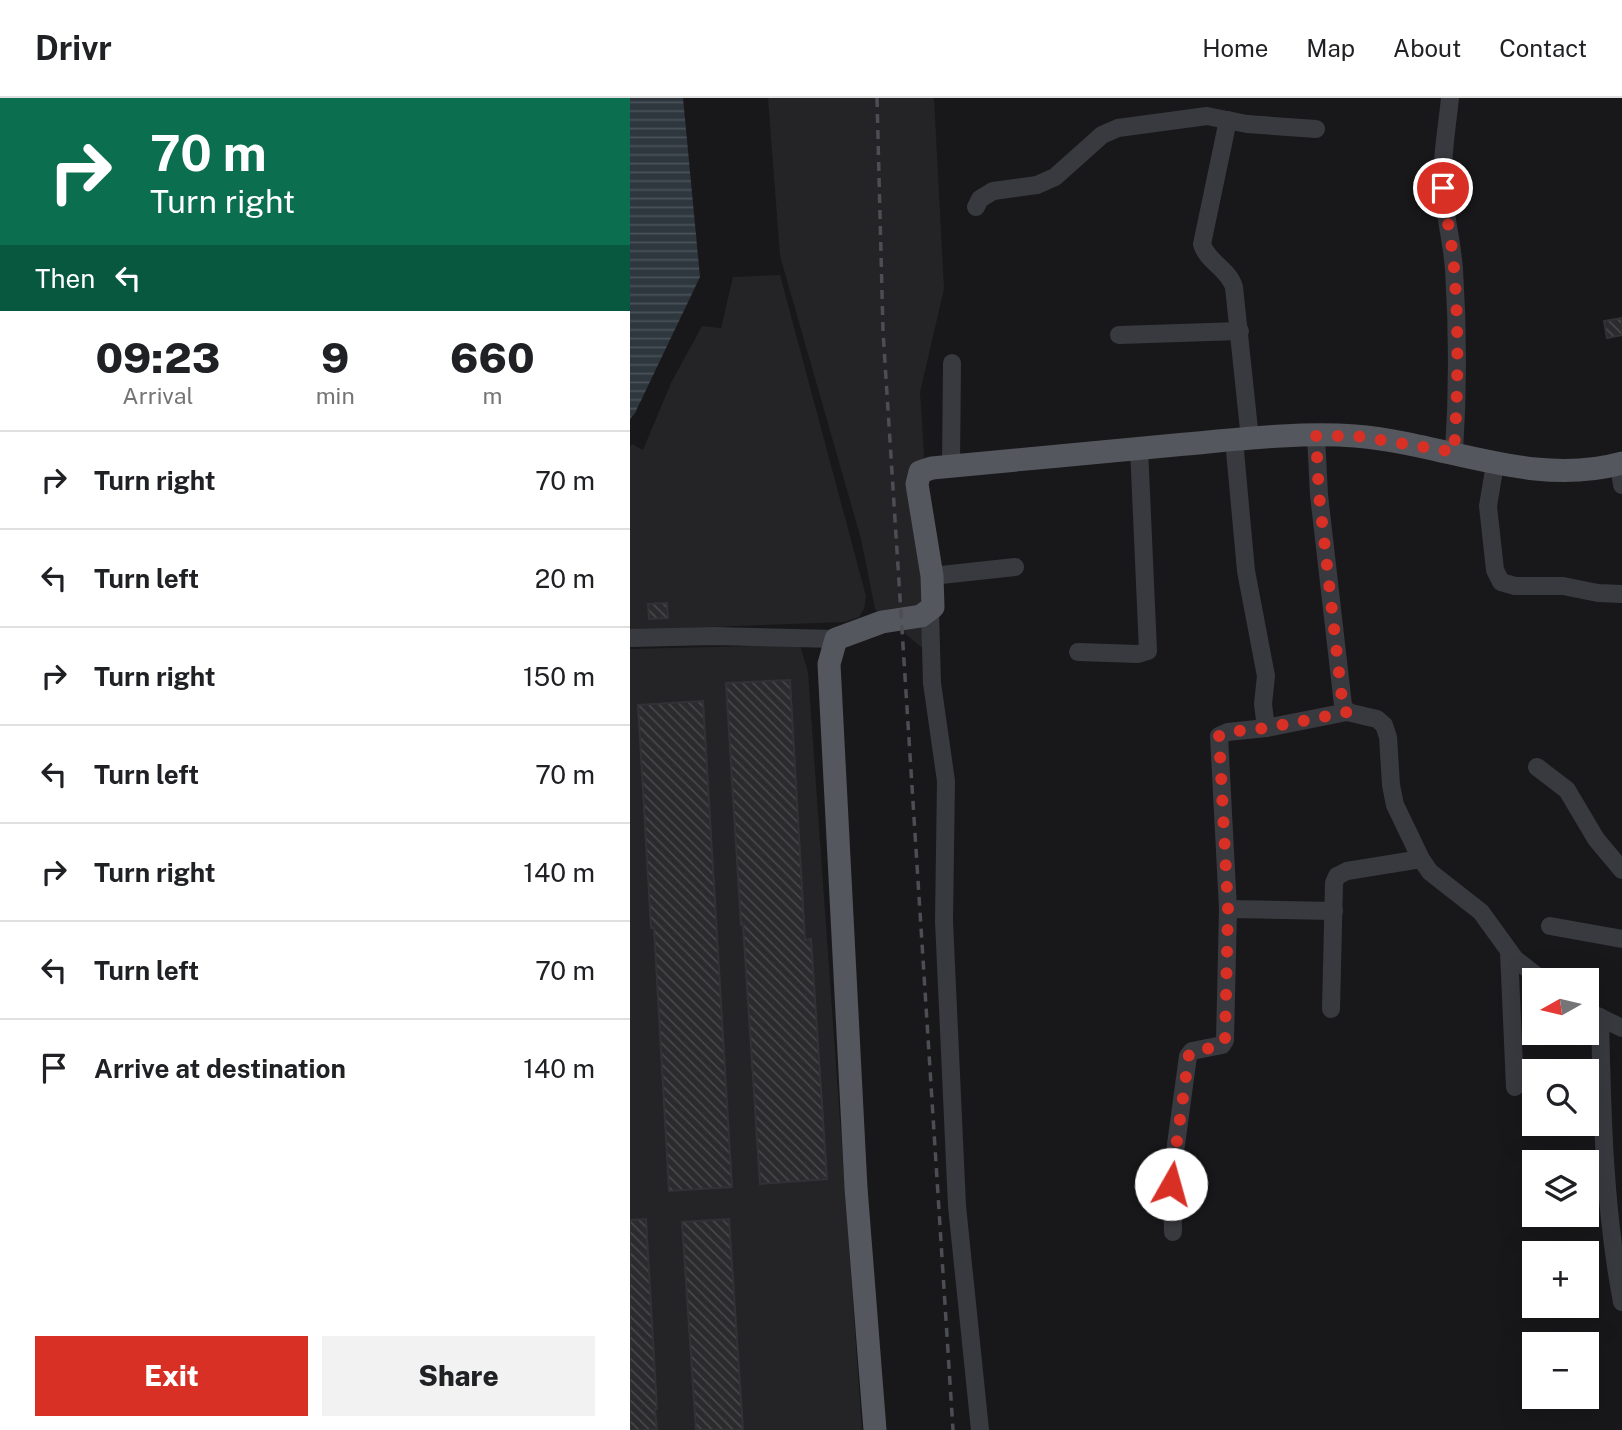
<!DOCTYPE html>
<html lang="en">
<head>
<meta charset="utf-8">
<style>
  :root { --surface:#fff; --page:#f2f2f2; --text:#202124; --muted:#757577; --line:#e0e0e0; --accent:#d93025 }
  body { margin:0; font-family:"Public Sans",sans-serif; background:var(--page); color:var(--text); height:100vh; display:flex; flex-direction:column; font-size:26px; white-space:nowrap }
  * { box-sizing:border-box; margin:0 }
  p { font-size:23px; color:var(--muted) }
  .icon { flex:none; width:38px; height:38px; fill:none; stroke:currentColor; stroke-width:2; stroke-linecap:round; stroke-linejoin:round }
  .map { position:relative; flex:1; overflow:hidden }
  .details { display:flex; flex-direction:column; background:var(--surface); width:630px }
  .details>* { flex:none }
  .top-card { background:#0b6e4f; color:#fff; overflow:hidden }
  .needle { width:46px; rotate:262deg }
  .buttons { position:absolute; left:892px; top:870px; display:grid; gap:14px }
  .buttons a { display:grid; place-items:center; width:77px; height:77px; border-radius:0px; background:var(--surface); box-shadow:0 7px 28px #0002; font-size:35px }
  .pin { position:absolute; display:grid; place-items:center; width:60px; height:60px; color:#fff; margin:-30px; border:4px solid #fff; border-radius:50%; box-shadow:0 2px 7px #0007 }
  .me { position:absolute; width:77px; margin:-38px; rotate:7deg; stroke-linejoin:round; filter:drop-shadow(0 0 5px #0008) }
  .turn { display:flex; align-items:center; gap:24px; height:147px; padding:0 35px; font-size:32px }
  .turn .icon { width:91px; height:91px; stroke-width:2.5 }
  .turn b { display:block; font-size:49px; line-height:60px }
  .then { display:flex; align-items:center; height:66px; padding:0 35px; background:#0003; gap:14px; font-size:26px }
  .eta { display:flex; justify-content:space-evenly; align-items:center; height:119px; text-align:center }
  .eta b { font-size:42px; font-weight:800; line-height:49px }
  .button { display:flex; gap:14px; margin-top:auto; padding:14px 35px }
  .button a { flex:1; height:80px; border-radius:0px; background:var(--accent); color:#fff; font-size:28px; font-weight:800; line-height:80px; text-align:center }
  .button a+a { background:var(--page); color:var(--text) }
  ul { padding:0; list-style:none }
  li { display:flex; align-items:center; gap:21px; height:98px; padding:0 35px; border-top:2px solid var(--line) }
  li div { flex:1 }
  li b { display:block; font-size:26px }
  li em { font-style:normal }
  header { display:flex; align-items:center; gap:42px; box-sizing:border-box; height:98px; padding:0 35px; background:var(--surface); border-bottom:2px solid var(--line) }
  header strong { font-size:33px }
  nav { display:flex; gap:38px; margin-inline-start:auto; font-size:24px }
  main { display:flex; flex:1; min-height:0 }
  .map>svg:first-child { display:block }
</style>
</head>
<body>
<header>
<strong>Drivr</strong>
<nav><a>Home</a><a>Map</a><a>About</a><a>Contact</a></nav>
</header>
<main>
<section class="details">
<div class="top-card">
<div class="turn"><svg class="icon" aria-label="right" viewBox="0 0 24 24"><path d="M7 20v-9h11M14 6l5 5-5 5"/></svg><div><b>70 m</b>Turn right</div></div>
<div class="then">Then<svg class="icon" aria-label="left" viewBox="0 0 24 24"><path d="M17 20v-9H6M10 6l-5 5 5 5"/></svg></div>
</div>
<div class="eta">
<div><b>09:23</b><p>Arrival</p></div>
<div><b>9</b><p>min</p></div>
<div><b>660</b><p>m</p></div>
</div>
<ul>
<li><svg class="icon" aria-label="right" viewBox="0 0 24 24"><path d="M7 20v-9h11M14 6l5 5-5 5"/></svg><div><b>Turn right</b></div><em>70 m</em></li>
<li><svg class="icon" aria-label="left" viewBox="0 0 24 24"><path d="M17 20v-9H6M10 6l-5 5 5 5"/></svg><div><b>Turn left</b></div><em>20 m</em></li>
<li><svg class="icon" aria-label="right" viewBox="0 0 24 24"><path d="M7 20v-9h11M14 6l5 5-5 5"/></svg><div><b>Turn right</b></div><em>150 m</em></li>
<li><svg class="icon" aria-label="left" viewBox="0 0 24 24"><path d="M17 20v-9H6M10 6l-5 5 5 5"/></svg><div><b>Turn left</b></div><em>70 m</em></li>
<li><svg class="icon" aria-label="right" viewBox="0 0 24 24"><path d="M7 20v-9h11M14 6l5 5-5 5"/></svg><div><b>Turn right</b></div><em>140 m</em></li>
<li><svg class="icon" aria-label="left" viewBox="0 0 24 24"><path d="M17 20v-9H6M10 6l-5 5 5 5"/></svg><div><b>Turn left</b></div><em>70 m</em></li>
<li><svg class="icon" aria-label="arrive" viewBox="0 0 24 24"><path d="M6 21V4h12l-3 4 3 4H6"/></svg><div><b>Arrive at destination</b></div><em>140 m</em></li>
</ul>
<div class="button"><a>Exit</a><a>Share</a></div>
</section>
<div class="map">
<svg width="992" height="1332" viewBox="0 0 992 1332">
  <defs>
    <pattern id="water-rules" width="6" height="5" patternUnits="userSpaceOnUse" patternTransform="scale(1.75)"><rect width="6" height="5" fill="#2e363e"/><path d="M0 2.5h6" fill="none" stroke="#4a5158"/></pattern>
    <pattern id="building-back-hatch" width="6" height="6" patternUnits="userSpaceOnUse" patternTransform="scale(1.75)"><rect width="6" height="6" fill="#2b2b2e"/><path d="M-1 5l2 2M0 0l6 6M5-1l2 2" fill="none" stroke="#47474a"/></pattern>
  </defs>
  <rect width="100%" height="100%" fill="#18181a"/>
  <!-- built -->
  <g fill="#242427">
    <polygon points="138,0 304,0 314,191 290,294 307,562 245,511 231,441 150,158"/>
    <polygon points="150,177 236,498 234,511 229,519 215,524 0,532 0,349 2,346 13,352 41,285 72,228 91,230 103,179"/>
    <polygon points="170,547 178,574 232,1332 0,1332 0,551"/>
  </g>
  <!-- water -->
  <polygon fill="url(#water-rules)" points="0,0 53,0 70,179 5,315 0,321"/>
  <!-- building -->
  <g fill="url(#building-back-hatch)" stroke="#323236" stroke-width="2">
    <polygon points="992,220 992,237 977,240 974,223"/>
    <polygon points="37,505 38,520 19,521 18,506"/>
    <polygon points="160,582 175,842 181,841 197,1081 130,1086 113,827 111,827 96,585"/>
    <polygon points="73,603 102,1089 39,1093 24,830 21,830 8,607"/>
    <polygon points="16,1121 27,1311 25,1311 27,1332 0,1332 0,1122"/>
    <polygon points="99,1121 113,1332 66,1332 52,1124"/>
  </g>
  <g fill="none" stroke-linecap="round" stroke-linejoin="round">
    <!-- minor -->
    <g stroke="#393a3f" stroke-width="18">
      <path d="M820,0C817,30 811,61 813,91C815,118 822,144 824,171C828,233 828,293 824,354"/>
      <path d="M598,22L572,146C577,164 598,170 604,189L620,341"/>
      <polyline points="346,109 350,101 363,93 407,87 425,79 472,37 488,30 577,18 617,26 686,31"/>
      <polyline points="489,237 610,233"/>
      <polyline points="686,338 689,397 713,607 717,614 747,621 754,627 758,639 761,687 765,707 791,761 800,774 851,814 885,861 912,882"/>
      <polyline points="604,342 616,473 636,578 633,606 636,630"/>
      <polyline points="865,366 858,408 865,472 871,484 885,488 933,488 968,495 992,496"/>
      <polyline points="989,366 992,387"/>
      <polyline points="321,368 322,265"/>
      <polyline points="302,478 385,469"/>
      <polyline points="300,513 302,585 316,683 314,823 327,1108 350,1332"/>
      <polyline points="0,540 84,538 206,541"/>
      <polyline points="448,554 508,556 518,553 509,350"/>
      <polyline points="907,669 937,692 966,741 992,772"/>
      <polyline points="598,811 704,813"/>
      <polyline points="920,828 992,841"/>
      <polyline points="879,854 885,989"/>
      <polyline points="701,911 704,785 707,778 717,773 791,761"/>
      <polyline points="957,913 992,930"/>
      <path d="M970,919C972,1015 974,1110 992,1204"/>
      <polyline points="543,1134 542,1076 558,958 562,953 592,947 595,942 598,811 589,638 598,634 636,630 717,614"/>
    </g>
    <!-- major -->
    <path stroke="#55575e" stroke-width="23" d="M245,1332L226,1090L199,566L206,541L252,524L291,518L303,509L302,478L287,386L290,374L302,370C387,362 471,354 556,346C611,341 670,334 725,338C815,345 902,390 992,365"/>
    <!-- rail -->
    <polyline stroke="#4c4e54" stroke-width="3.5" stroke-dasharray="9 7" stroke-linecap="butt" points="247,0 253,233 323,1332"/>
  </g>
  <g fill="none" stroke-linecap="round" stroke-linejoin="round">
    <!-- route -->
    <path stroke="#d93025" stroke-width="12" stroke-dasharray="0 21.6" d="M541,1086L559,956C569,949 589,953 595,942L598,811L589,638L598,634L636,630L718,614L712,601L689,397L686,338H726L824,354C828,293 829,232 824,170C822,144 816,117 813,90"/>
  </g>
</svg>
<div class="buttons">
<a><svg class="needle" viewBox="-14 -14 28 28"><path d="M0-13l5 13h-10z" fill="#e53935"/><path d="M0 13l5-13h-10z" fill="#757577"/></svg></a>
<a><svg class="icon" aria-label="search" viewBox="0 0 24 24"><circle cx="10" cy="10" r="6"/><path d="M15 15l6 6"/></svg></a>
<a><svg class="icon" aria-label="layers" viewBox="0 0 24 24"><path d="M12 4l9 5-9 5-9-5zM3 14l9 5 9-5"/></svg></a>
<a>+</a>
<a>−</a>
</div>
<div class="pin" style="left:813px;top:90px;background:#d93025"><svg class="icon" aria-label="arrive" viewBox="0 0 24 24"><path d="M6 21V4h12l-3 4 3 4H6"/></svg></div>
<svg class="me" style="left:541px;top:1086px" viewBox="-20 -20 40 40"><circle r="19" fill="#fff"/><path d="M0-13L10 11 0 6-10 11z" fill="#d93025"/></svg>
</div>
</main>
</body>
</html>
